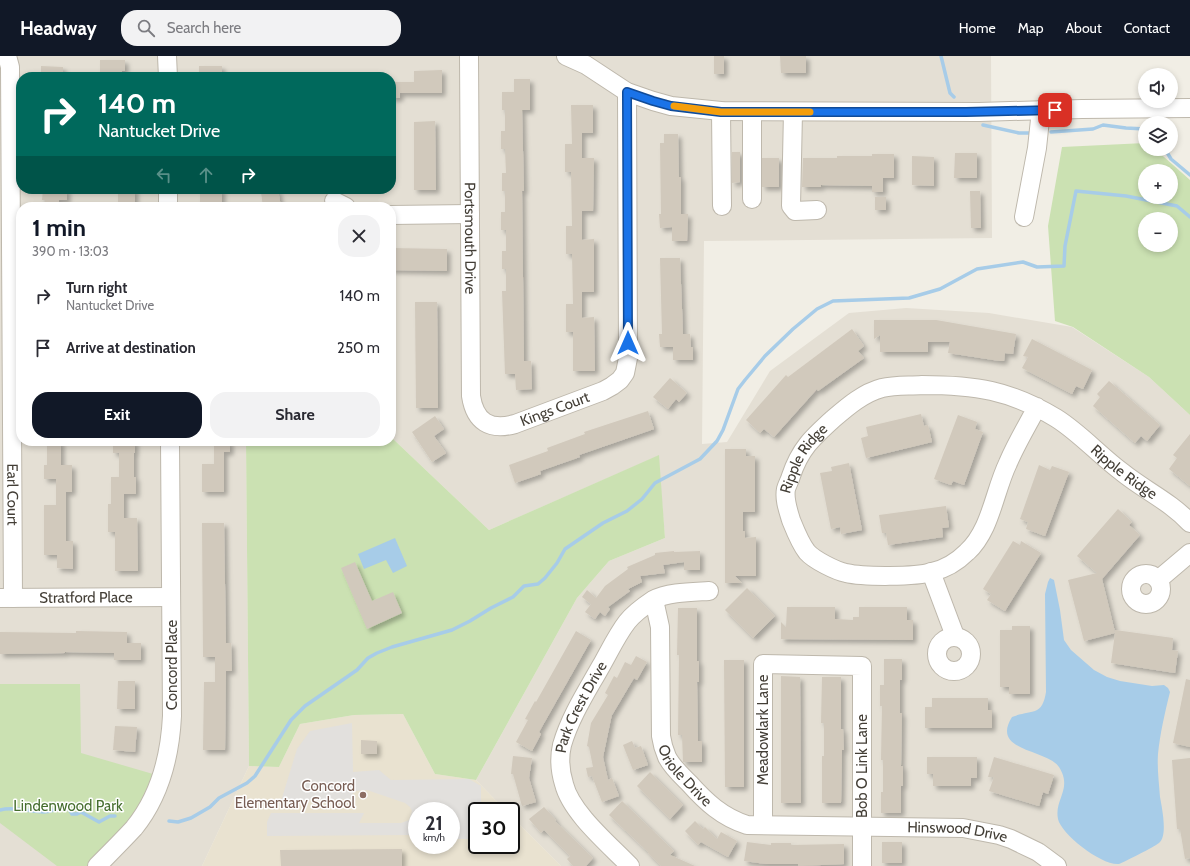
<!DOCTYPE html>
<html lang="en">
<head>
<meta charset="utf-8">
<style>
  :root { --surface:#fff; --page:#f2f2f3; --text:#2b2b33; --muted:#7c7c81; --accent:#111827 }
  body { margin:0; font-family:Cabin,sans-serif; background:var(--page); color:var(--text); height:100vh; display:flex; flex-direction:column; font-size:15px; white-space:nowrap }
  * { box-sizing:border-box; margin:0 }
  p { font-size:13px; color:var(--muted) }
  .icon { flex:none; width:22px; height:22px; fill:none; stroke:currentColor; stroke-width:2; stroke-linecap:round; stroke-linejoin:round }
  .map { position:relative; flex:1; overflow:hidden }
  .panel { position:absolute; left:16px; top:146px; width:380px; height:244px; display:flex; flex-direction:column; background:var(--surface); border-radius:16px; box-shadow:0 2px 6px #0003 }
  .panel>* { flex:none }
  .top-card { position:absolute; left:16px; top:16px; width:380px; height:122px; border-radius:16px; box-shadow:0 2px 6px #0003; background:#00695c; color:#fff; overflow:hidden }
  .controls { position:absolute; left:1138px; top:12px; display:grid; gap:8px }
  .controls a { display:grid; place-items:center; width:40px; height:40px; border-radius:50%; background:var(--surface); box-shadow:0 2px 6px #0003; font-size:20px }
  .speed { position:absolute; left:408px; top:746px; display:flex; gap:8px; font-size:20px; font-weight:700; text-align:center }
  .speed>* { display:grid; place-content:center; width:52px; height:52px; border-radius:50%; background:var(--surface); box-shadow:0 2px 6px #0003; line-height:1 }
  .speed small { font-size:10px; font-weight:400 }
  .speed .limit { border:2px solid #111; border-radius:6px; background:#fff; color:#111 }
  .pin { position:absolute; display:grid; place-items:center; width:34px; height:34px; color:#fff; margin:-17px; border-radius:8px; box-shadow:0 2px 6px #0006 }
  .me { position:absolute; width:44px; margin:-22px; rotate:0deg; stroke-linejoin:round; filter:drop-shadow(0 0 3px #0008) }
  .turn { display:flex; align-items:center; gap:14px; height:84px; padding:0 16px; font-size:18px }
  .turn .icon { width:52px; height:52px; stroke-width:2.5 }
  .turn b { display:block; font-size:28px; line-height:34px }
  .lanes { display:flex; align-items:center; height:38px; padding:0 16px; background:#0003; justify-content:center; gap:20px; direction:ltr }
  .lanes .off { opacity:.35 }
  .round { display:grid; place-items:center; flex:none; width:42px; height:42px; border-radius:16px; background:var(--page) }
  .headline { display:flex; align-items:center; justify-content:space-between; height:68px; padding:0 16px }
  h1 { font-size:24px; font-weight:700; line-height:30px; color:var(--accent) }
  .button { display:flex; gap:8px; margin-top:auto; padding:8px 16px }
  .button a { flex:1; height:46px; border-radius:16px; background:var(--accent); color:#fff; font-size:16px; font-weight:700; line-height:46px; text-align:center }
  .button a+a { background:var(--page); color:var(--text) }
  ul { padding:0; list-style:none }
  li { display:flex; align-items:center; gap:12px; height:52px; padding:0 16px }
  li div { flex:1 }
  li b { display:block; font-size:15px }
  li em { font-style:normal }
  header { display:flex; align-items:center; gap:24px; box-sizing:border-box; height:56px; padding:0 20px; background:var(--accent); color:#fff }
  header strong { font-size:19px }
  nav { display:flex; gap:22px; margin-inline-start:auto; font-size:14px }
  .search { width:280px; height:36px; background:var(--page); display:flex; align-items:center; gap:10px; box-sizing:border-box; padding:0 14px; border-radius:16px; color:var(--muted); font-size:15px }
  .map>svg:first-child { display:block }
</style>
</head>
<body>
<header>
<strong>Headway</strong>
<div class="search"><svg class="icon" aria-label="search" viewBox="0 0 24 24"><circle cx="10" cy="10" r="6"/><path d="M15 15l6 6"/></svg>Search here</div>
<nav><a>Home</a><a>Map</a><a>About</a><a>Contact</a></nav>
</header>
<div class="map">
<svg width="1190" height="810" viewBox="0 0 1190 810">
  <defs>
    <filter id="shadow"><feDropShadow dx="3.5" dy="3.5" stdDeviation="2" flood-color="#0004"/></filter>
  </defs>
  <rect width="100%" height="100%" fill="#f1eee5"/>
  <!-- residential -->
  <path fill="#e4dfd4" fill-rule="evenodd" d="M0,0H991L992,182L704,185L702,388L727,386L770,315L849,257L906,252L989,257L1072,271L1149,321L1190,359V810H561L511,760V755H506L476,724L577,542L609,505L665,482L658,400L489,474L391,381V151H21V385H246L249,710L202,810H0ZM21,21H391V133H21Z"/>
  <!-- education -->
  <path fill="#e9e2d0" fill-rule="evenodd" d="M403,658L435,718L476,724L506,755H477V789H511V760L561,810H202L249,710L279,711L300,668L354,659ZM417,755H451V789H417Z"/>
  <!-- green -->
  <g fill="#cbe1b2" fill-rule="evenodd">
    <path d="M1145,87V93H1155L1190,124V359L1149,321L1073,271L1055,265L1048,170L1062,91ZM1145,115H1171V141H1145ZM1145,163H1171V189H1145Z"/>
    <polygon points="391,381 489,474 659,399 665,482 609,505 577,542 476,724 435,718 403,658 354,659 300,668 279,711 249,710 246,385 391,385"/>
    <path d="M0,628H80L81,697L153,718C150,726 147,735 143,743C129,769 106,789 87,810H57L0,767Z"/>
  </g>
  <!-- parking -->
  <polygon fill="#e2e0dd" points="352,667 353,716 379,714 391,724 469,723 481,730 481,755 477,755 477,783 451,783 451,755 417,755 417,783 413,783 411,779 267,780 267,766 271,757 364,757 359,767 401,767 409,764 412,755 410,751 405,747 367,734 354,735 350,743 281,745 297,693 310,675"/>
  <!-- water -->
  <g fill="#a7cce8">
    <polygon points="395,482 407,510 393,517 386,504 364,513 358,498"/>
    <path d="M1050,522L1054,524L1060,554L1064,584L1071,594L1094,614L1107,621L1120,625L1152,630L1164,629L1168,632L1170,636C1165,656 1160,678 1158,698C1157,712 1159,727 1160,741C1162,752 1168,780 1159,787C1154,791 1124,806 1119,808C1102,810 1061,778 1058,763C1054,743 1073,733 1059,711C1047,693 990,696 1012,661C1032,653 1042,661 1046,636L1045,538L1048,526Z"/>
  </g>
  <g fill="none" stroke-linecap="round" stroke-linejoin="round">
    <!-- stream -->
    <g stroke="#a7cce8" stroke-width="3.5">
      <polyline points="941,0 950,37 954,41"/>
      <polyline points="983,69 1019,77 1029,77"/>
      <polyline points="1051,76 1093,73 1103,69 1126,72 1145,73"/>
      <polyline points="1165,93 1171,103 1190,119"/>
      <path d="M0,754C14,750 30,756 44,756C53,755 60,751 69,753L72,758H77L81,756L99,766L110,760H115"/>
      <polyline points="169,765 178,766 191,762 210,751 219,742 247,727 255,720 291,664 305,650 357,614 368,602 377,597 392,591 452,574 470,565 491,552 513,541 524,530 538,528 545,522 557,507 565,493 603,467 627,455 642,443 655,427 700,403 717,385 723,374 738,333 745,324 765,300 793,273 817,253 833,245 909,242 940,233 977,213 1023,206 1037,211 1064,210 1065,190 1076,135 1126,140 1177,150 1190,161"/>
    </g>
  </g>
  <!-- building -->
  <g fill="#d1c9bc" filter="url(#shadow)">
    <rect x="714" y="0" width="10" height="18"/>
    <polygon points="780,0 806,0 806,17 781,17"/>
    <polygon points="100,4 125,4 125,15 122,15 122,21 106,21 106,16 100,16"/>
    <polygon points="41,10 63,11 63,21 41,21"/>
    <rect x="199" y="10" width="23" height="11"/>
    <polygon points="442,14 442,37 400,37 400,42 391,42 391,26 414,26 414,15"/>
    <polygon points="514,23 530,23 530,54 522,54 524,135 522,135 524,305 531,305 532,333 516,334 515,318 505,318 502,235 506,235 506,213 502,213 502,195 506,195 506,174 501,174 501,156 505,156 505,135 502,135 502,117 506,117 505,93 501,93 501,75 505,75 505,54 502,54 502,36 514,36"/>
    <polygon points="571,49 593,49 593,77 582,77 582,102 594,102 593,155 582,155 582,184 594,183 594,236 582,236 582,262 594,261 595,315 573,315 573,276 566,276 566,248 573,248 572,198 566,198 566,170 572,170 571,116 565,116 565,88 572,88"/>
    <polygon points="435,65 436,134 414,134 414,66"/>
    <polygon points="664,78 678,78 679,121 681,121 681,158 688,158 687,185 672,185 672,171 660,172 659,158 661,158 660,87 664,87"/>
    <polygon points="732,96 740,96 740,126 732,127"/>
    <polygon points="955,97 977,97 977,122 954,122"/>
    <polygon points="872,98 894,98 894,122 883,122 883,136 872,136 872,130 821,129 821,131 802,131 803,102 837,102 837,100 872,100"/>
    <polygon points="912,100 934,101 934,130 912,129"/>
    <rect x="762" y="102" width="17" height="29"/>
    <polygon points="43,133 67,133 67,144 59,144 59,151 45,151 45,144 42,144"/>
    <rect x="118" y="133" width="17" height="18"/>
    <rect x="200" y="133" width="22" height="18"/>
    <polygon points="278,134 281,151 263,151 261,136"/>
    <polygon points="970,135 980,135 981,172 971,172"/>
    <rect x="875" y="141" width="11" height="13"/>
    <polygon points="391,192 447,193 447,215 391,214"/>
    <polygon points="660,202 680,202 683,278 690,278 691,291 693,291 693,304 673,304 673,291 660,291 659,278 662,278"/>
    <polygon points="415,246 437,246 438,352 416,352"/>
    <polygon points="874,264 936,264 1016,278 1013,298 1005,297 1004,305 1000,305 948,297 950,286 928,286 928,296 880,296 880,279 874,283"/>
    <polygon points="852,273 864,290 858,295 864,302 818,335 817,333 774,381 764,373 760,377 746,364 786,319 788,321"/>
    <polygon points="1032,283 1092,314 1083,333 1076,330 1072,338 1022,312 1028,301 1023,300"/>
    <polygon points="670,322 687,337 679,346 676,343 668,353 653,341"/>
    <polygon points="1109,325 1160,369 1147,385 1141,380 1135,387 1093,350 1100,341 1097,338"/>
    <polygon points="648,355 654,373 579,399 580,401 540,415 541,418 515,427 509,409 548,395 547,392 585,378 584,376"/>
    <polygon points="921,358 924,370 928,369 932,386 866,402 861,382 868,380 866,371"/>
    <polygon points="958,359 977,366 975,373 983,376 964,429 953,425 951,429 934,423"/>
    <polygon points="435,360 444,373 434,380 446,397 432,406 412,376"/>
    <polygon points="1190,378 1190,430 1169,413 1177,402 1173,399"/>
    <polygon points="47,385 61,385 61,409 72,409 72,436 66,436 66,485 73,485 73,513 57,512 57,499 44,499 44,449 56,449 56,423 44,423 44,409 47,409"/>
    <polygon points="113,385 135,385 135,397 134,397 134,421 136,421 136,438 124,438 124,462 137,462 138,515 115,515 115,476 108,476 108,448 111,448 111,421 119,421 119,397 113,397"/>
    <polygon points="214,385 230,385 230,396 224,396 224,436 202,436 202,408 214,408"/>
    <polygon points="725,393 746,393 746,400 755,400 755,456 743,456 743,475 745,475 745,482 756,481 756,520 735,520 742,527 725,527"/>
    <polygon points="849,407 862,474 841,478 840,471 831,473 820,417 832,415 831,411"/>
    <polygon points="1039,409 1050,414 1052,410 1069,416 1045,480 1026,473 1028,466 1020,463"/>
    <polygon points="946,450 949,471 942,472 943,481 888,489 886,477 882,477 879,459"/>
    <polygon points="1118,453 1132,466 1129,469 1140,479 1102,523 1115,576 1115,574 1173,582 1172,594 1178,595 1175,617 1111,607 1115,577 1084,585 1068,524 1097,517 1077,500"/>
    <polygon points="202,467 224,467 226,587 231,587 232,615 226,615 225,694 203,694 204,626 215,626 215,601 203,601"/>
    <polygon points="1013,485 1020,489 1021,485 1041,497 1005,555 987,544 991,538 983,533"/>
    <polygon points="674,495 674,496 700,495 700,514 684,514 684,506 663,509 665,517 640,520 642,526 628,533 630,535 608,551 610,553 605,560 600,556 595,563 585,556 591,548 582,541 587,534 596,542 605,530 628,513 627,511 655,499 655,497"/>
    <polygon points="355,506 372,545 393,536 402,557 367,573 341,512"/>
    <polygon points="747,532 775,560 753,582 725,554"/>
    <polygon points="787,551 835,551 835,563 853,564 853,561 859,561 859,551 907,551 907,564 913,564 913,584 781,583 781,566 786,571"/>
    <polygon points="678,552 697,552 697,605 699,605 699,626 697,626 698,685 702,685 702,706 683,706 682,679 678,679 679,599 677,599"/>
    <polygon points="1012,570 1030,570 1030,638 1009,638 1009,631 1000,631 1000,574 1012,574"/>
    <polygon points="76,575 127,576 127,587 141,587 141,604 114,604 114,597 65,596 65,597 0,598 0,576 76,577"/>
    <polygon points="576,575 591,584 539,676 541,678 532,695 516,686 528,664 525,663 535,645 536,646"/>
    <polygon points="636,600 647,606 637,624 634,622 612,659 612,658 603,701 608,724 612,722 619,740 602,746 592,720 588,721 586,712 593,711 589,691 587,690 591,667 608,639 605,637 614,620 617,622 625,606 631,609"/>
    <polygon points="884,603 902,603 902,624 900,624 900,657 902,657 901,710 903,710 903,730 901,730 901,757 881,757 881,736 883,736 883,704 881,704 882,650 880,650 880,629 884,629"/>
    <polygon points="724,604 744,604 744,731 725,731"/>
    <polygon points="781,620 800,621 801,747 781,747"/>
    <polygon points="822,621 841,621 841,673 843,673 844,694 842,694 841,747 822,747 822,700 824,700 824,667 821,667"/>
    <polygon points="1186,623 1190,624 1190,691 1173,687"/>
    <polygon points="118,625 135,625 135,653 117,653"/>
    <polygon points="932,642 988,642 988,654 992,654 992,672 925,672 925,651 932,651"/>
    <polygon points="115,670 137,671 135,696 113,694"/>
    <polygon points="361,684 377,685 377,698 361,698"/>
    <polygon points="632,685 635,692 641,690 648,709 633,714 623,689"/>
    <polygon points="513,700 532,702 529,722 536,746 522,750 513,718 511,718"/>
    <polygon points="927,701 977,701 977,722 971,722 971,730 933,730 933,718 927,718"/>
    <polygon points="994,701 1054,719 1048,738 1043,736 1039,750 989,735 994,721 988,721"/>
    <polygon points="1190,702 1190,802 1185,803 1180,773 1177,773 1172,704"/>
    <polygon points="650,716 683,749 670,763 637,730"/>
    <polygon points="622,745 674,795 670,799 695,810 661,810 648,797 648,796 609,759"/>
    <polygon points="544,751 556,764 555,765 593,802 586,810 573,810 567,803 570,800 544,774 541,777 529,763"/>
    <polygon points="695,765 703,773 705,771 717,783 721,776 737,785 728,801 701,786 698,789 685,775"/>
    <polygon points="747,786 771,789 771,787 791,787 791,789 844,788 844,808 798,810 798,808 766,808 744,805"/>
    <rect x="882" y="786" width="20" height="21"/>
    <polygon points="402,793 402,810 281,810 280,794"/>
  </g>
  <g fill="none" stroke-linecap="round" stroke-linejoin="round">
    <!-- minor casing -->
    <g stroke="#beb8ac" stroke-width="20">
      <g id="minor">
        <path id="s1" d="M7,0L10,11L13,542"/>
        <polyline points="167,0 168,21"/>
        <path id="s2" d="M469,0L471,340C475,366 490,375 515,368L603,335L612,330L620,324L625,317L628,302L627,36"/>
        <polyline points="566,0 586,9 627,36 653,45 671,50 721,55 979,56 1082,53 1190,52"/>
        <polyline points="721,55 722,150"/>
        <polyline points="752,56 752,143"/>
        <polyline points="793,56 791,150 795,155 817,154"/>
        <polyline points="168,133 168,151"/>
        <polyline points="334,145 346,151"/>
        <polyline points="391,159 470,158"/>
        <polyline points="1024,161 1037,92 1041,54"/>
        <path id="s3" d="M1037,351C1027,370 1016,388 1008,407C994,436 991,474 967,496C957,506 945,513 932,516C916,521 863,521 846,517C836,515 814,504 807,496C800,487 795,474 791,464C788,454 784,443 786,433C787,429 790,424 791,420C800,393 812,382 833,363C847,351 863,337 882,332C895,329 909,330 922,329C975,329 1010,334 1056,362C1080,377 1099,399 1122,416C1144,434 1171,446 1190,467"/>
        <polyline points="931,516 955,580"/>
        <circle cx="1146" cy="533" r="15"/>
        <polyline points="1158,524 1190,497"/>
        <path id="s4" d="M0,542L171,541"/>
        <path id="s5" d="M654,544L660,571L661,680C662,687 664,694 667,701C672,711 681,719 689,727C706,746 722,761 747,769L963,772L999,779L1011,783L1038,796L1057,810"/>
        <circle cx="954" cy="598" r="17"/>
        <polyline points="763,769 763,608 862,610 862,810"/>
        <path d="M97,810C110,797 122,785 134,772C160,740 170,700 172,660L170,385"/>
        <path id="s6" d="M630,810C610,789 571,757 564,728C560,715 559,702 562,689C570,661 587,635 601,610C609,596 617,579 627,566C634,557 644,550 653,544C668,536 692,536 709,535"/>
      </g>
    </g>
    <!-- minor -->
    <use href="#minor" stroke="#fff" stroke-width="18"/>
  </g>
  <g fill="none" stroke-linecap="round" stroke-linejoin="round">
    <!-- route casing -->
    <g stroke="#114b97" stroke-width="10">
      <polyline id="route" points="628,287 627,36 653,45 671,50 721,56 966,56 1055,54"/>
    </g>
    <!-- route -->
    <use href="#route" stroke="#1a73e8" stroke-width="7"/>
    <!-- slow -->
    <polyline stroke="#f59e0b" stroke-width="7" points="674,50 721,56 810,56"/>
  </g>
  <!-- markers -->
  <circle fill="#8d6e63" stroke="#fff" stroke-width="1.5" cx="363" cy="739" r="4"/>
  <g text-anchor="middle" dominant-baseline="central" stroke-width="3" stroke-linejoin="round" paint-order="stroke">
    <!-- street labels -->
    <g font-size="15" fill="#433e36" stroke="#fff">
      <text stroke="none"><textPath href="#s2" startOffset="182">Portsmouth Drive</textPath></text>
      <text stroke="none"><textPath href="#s2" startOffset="444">Kings Court</textPath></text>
      <text stroke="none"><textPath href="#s3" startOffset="437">Ripple Ridge</textPath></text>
      <text stroke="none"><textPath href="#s3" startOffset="813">Ripple Ridge</textPath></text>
      <text stroke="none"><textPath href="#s1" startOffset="439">Earl Court</textPath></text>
      <text stroke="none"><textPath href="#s4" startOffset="86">Stratford Place</textPath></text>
      <text transform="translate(172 609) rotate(-90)">Concord Place</text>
      <text stroke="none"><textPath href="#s6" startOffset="188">Park Crest Drive</textPath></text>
      <text transform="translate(763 674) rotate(-90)">Meadowlark Lane</text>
      <text transform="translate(862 710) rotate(-90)">Bob O Link Lane</text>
      <text stroke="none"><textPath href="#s5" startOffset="184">Oriole Drive</textPath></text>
      <text stroke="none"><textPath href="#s5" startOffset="476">Hinswood Drive</textPath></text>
    </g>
    <!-- education labels -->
    <g font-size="15" fill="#785e54" stroke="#fff" text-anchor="end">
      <text x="355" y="730">Concord<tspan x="355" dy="17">Elementary School</tspan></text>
    </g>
    <!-- park labels -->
    <g font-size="15" fill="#466e2f" stroke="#fff">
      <text x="68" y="750">Lindenwood Park</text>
    </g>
  </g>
</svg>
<div class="controls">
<a><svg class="icon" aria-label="sound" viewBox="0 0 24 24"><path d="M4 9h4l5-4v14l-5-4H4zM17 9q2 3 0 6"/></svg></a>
<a><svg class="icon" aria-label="layers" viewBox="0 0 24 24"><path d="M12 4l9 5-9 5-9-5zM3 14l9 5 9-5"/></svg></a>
<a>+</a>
<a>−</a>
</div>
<div class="speed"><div>21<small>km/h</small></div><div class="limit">30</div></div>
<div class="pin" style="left:1055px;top:54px;background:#d93025"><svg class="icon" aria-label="arrive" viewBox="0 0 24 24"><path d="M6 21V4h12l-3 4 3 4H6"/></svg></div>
<svg class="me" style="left:628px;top:287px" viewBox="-20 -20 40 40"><path d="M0-17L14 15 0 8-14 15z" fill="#1a73e8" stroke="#fff" stroke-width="4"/></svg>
<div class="top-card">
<div class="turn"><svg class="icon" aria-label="right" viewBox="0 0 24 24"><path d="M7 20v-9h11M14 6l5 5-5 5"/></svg><div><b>140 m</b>Nantucket Drive</div></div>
<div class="lanes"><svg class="icon off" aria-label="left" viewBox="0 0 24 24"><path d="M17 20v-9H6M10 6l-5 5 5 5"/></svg><svg class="icon off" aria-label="ahead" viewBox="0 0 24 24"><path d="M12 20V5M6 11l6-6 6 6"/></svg><svg class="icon" aria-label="right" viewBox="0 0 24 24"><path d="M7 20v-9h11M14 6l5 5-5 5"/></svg></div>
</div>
<section class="panel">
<div class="headline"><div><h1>1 min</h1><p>390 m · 13:03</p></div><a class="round"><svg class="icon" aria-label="close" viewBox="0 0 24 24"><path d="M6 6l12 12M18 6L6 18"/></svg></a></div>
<ul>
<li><svg class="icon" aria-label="right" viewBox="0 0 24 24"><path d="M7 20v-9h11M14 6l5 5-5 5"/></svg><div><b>Turn right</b><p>Nantucket Drive</p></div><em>140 m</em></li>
<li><svg class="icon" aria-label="arrive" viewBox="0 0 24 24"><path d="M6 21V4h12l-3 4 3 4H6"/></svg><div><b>Arrive at destination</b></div><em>250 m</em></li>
</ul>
<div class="button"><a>Exit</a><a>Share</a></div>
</section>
</div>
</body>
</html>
